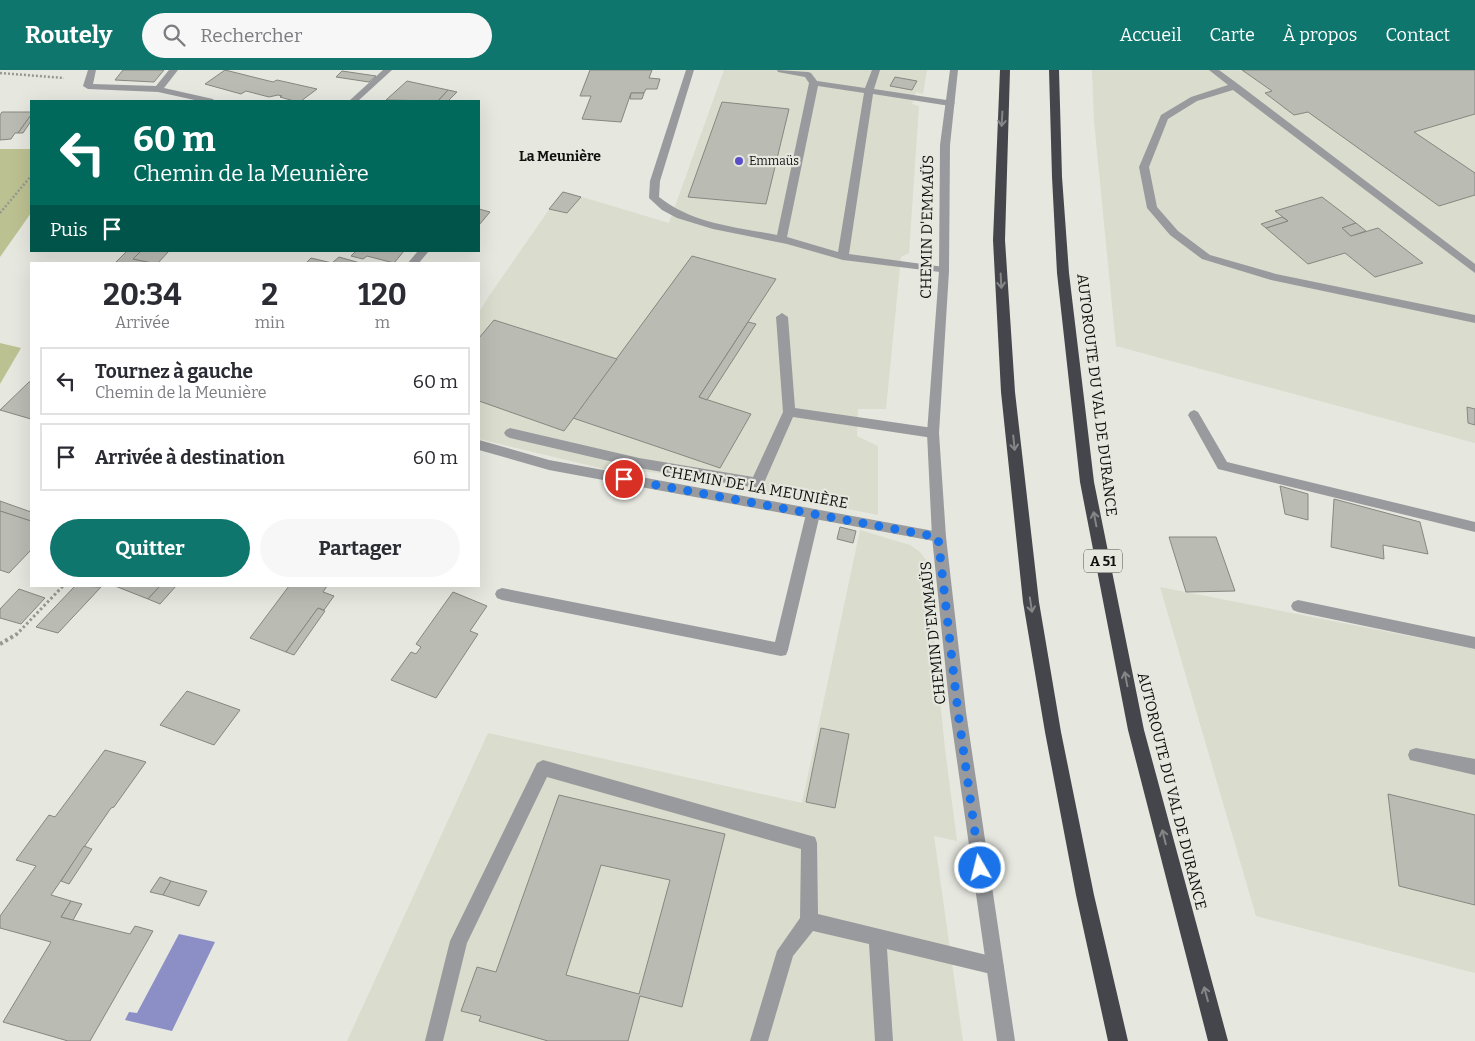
<!DOCTYPE html>
<html lang="fr">
<head>
<meta charset="utf-8">
<style>
  :root { --surface:#fff; --page:#f7f7f7; --text:#2b2b33; --muted:#7c7c81; --line:#e1e1e2; --accent:#0f766e }
  body { margin:0; font-family:Bitter,serif; background:var(--page); color:var(--text); height:100vh; display:flex; flex-direction:column; font-size:19px; white-space:nowrap }
  * { box-sizing:border-box; margin:0 }
  p { font-size:16px; color:var(--muted) }
  .icon { flex:none; width:28px; height:28px; fill:none; stroke:currentColor; stroke-width:2; stroke-linecap:round; stroke-linejoin:round }
  .map { position:relative; flex:1; overflow:hidden }
  .sheet { position:absolute; left:30px; top:192px; width:450px; height:325px; display:flex; flex-direction:column; background:var(--surface); border-radius:0px; box-shadow:0 5px 20px #0002 }
  .sheet>* { flex:none }
  .banner { position:absolute; left:30px; top:30px; width:450px; height:152px; border-radius:0px; box-shadow:0 5px 20px #0002; background:#00695c; color:#fff; overflow:hidden }
  .pin { position:absolute; display:grid; place-items:center; width:42px; height:42px; color:#fff; margin:-21px; border:2px solid #fff; border-radius:50%; box-shadow:0 1px 5px #0007 }
  .me { position:absolute; width:55px; margin:-28px; rotate:352deg; stroke-linejoin:round; filter:drop-shadow(0 0 4px #0008) }
  .turn { display:flex; align-items:center; gap:18px; height:105px; padding:0 20px; font-size:22px }
  .turn .icon { width:65px; height:65px; stroke-width:2.5 }
  .turn b { display:block; font-size:35px; line-height:42px }
  .then { display:flex; align-items:center; height:48px; padding:0 20px; background:#0003; gap:10px; font-size:19px }
  .eta { display:flex; justify-content:space-evenly; align-items:center; height:85px; text-align:center }
  .eta b { font-size:30px; font-weight:700; line-height:35px }
  .primary-button { display:flex; gap:10px; margin-top:auto; padding:10px 20px }
  .primary-button a { flex:1; height:58px; border-radius:30px; background:var(--accent); color:#fff; font-size:20px; font-weight:700; line-height:58px; text-align:center }
  .primary-button a+a { background:var(--page); color:var(--text) }
  ul { padding:0; list-style:none }
  li { display:flex; align-items:center; gap:15px; height:68px; margin:0 10px 8px; padding:0 10px; border:2px solid var(--line); border-radius:0px }
  li div { flex:1 }
  li b { display:block; font-size:19px }
  li em { font-style:normal }
  header { display:flex; align-items:center; gap:30px; box-sizing:border-box; height:70px; padding:0 25px; background:var(--accent); color:#fff }
  header strong { font-size:24px }
  nav { display:flex; gap:28px; margin-inline-start:auto; font-size:18px }
  .search { width:350px; height:45px; background:var(--page); display:flex; align-items:center; gap:12px; box-sizing:border-box; padding:0 18px; border-radius:28px; color:var(--muted); font-size:19px }
  .map>svg:first-child { display:block }
</style>
</head>
<body>
<header>
<strong>Routely</strong>
<div class="search"><svg class="icon" aria-label="search" viewBox="0 0 24 24"><circle cx="10" cy="10" r="6"/><path d="M15 15l6 6"/></svg>Rechercher</div>
<nav><a>Accueil</a><a>Carte</a><a>À propos</a><a>Contact</a></nav>
</header>
<div class="map">
<svg width="1475" height="971" viewBox="0 0 1475 971">
  <rect width="100%" height="100%" fill="#e6e7df"/>
  <!-- built -->
  <g fill="#dadccd">
    <polygon points="724,0 927,0 923,24 916,22 912,34 919,36 909,183 901,187 886,339 858,339 857,366 878,376 878,445 674,404 604,399 479,369 479,242 489,226 562,121 669,153"/>
    <polygon points="1092,0 1475,0 1475,373 1116,276 1094,51"/>
    <polygon points="860,460 910,475 920,482 926,490 945,679 957,771 934,766 963,971 347,971 488,663 802,733"/>
    <polygon points="1160,517 1475,579 1475,903 1256,846"/>
  </g>
  <!-- green -->
  <g fill="#bcc191">
    <polygon points="0,79 31,79 31,143 0,187"/>
    <polygon points="0,273 21,278 0,314"/>
  </g>
  <!-- water -->
  <polygon fill="#8c8ec6" points="179,864 215,872 172,961 125,950 129,942 137,943"/>
  <!-- building -->
  <g fill="#babbb3" stroke="#868780" fill-rule="evenodd">
    <polygon points="123,0 164,0 154,12 115,10"/>
    <polygon points="225,0 273,12 277,10 317,19 301,31 294,31 280,27 282,26 278,25 269,27 246,21 241,24 205,14"/>
    <polygon points="590,0 652,0 649,8 660,9 657,19 646,19 644,23 631,23 621,52 582,49 591,26 580,26"/>
    <polygon points="1242,0 1475,0 1475,44 1414,62 1475,103 1475,125 1439,136 1308,42 1294,45 1265,23 1272,21"/>
    <polygon points="342,1 376,6 369,12 336,7"/>
    <polygon points="895,7 917,11 912,20 890,16"/>
    <polygon points="407,11 448,20 438,31 386,30"/>
    <polygon points="448,20 457,22 448,31 438,31"/>
    <polygon points="631,23 644,23 642,29 630,29"/>
    <polygon points="722,32 789,39 766,134 688,127"/>
    <polygon points="2,42 31,42 31,45 18,63 15,63 11,69 0,70 0,45"/>
    <polygon points="31,45 31,51 23,63 18,63"/>
    <polygon points="563,122 581,127 567,143 549,139"/>
    <polygon points="1322,127 1356,153 1342,158 1351,166 1378,158 1423,193 1375,207 1345,183 1308,194 1266,158 1288,151 1275,141"/>
    <polygon points="479,139 490,142 479,155"/>
    <polygon points="1282,147 1288,151 1266,158 1261,154"/>
    <polygon points="1356,153 1366,161 1351,166 1342,158"/>
    <polygon points="127,181 141,181 133,189 149,192 125,194 116,192"/>
    <polygon points="141,181 169,181 157,194 133,189"/>
    <polygon points="356,181 404,181 394,193 367,186 363,189 351,186"/>
    <polygon points="692,186 776,209 699,327 751,344 720,398 573,348"/>
    <polygon points="339,187 360,193 332,193"/>
    <polygon points="311,188 332,193 335,194 305,194"/>
    <polygon points="494,250 617,289 564,361 479,331 479,268"/>
    <polygon points="748,252 756,254 707,330 699,327"/>
    <polygon points="29,312 31,312 31,349 0,340"/>
    <polygon points="1467,337 1475,339 1475,355 1468,353"/>
    <polygon points="1280,416 1308,424 1308,450 1285,444"/>
    <polygon points="1334,429 1420,452 1428,484 1383,475 1384,489 1331,477"/>
    <polygon points="0,431 31,442 31,451 0,441"/>
    <polygon points="0,441 31,451 31,480 9,503 0,500"/>
    <polygon points="840,457 856,461 853,473 837,469"/>
    <polygon points="1169,467 1216,467 1235,521 1186,522"/>
    <polygon points="75,516 101,517 58,563 36,557"/>
    <polygon points="115,516 160,516 148,529"/>
    <polygon points="160,516 176,516 160,534 148,529"/>
    <polygon points="289,516 327,516 323,522 334,526 324,540 318,538 286,582 250,568"/>
    <polygon points="19,519 45,528 21,554 0,548 0,539"/>
    <polygon points="453,522 487,536 470,561 478,564 436,628 391,610 411,582 416,584 421,577 416,574"/>
    <polygon points="318,538 325,541 294,585 286,582"/>
    <polygon points="187,621 240,640 214,675 160,655"/>
    <polygon points="821,658 849,664 835,738 806,732"/>
    <polygon points="105,680 146,692 114,737 111,738 51,825 71,831 61,847 130,864 135,856 153,861 90,971 68,971 3,952 51,872 0,858 0,846 36,796 16,790 49,745 55,747"/>
    <polygon points="1388,724 1475,745 1475,835 1399,816"/>
    <path d="M559,725L725,764L682,937L640,926L628,971H548L479,951L481,946L461,941L477,897L496,902ZM601,795L670,810L639,924L566,905Z"/>
    <polygon points="84,776 92,779 69,814 61,811"/>
    <polygon points="160,807 171,811 163,825 150,822"/>
    <polygon points="171,811 207,821 199,836 163,825"/>
    <polygon points="71,831 82,834 73,850 61,847"/>
  </g>
  <g fill="none" stroke-linecap="round" stroke-linejoin="round">
    <!-- path-far2 -->
    <g stroke="#979892" stroke-width="2.5" stroke-dasharray="2 2" stroke-linecap="butt">
      <polyline points="0,3 64,8"/>
      <polyline points="0,143 31,106"/>
    </g>
    <!-- path-far1 -->
    <polyline stroke="#979892" stroke-width="3" stroke-dasharray="2.5 2.5" stroke-linecap="butt" points="16,565 63,516"/>
    <!-- path -->
    <polyline stroke="#979892" stroke-width="4" stroke-dasharray="3 3" stroke-linecap="butt" points="0,574 17,564"/>
    <!-- service -->
    <g fill="#999a9d" fill-rule="evenodd">
      <path d="M686,0H694L660,111L659,127C693,154 736,157 777,165L809,13L805,7L778,2L777,0L808,2L811,3L817,11L865,18L872,0H880L874,19L953,31L955,33L950,36L873,24L849,184L944,197L949,201L948,203L843,190L787,174L713,159L677,148L662,140L649,128L650,111ZM818,16L864,23L838,182L787,167Z"/>
      <polygon points="1209,0 1219,0 1238,14 1475,194 1475,203 1233,20 1197,31 1168,49 1149,97 1157,137 1178,161 1210,185 1276,204 1475,245 1475,253 1271,210 1202,189 1170,165 1147,138 1139,97 1161,45 1191,27 1228,15"/>
      <polygon points="418,181 429,181 418,194 407,194"/>
      <polygon points="782,243 788,247 795,338 933,358 937,360 939,363 937,366 933,368 793,347 764,413 762,417 757,418 639,398 510,368 506,366 504,363 506,360 510,358 639,388 753,407 783,342 776,247"/>
      <polygon points="1194,340 1198,342 1227,392 1475,452 1475,462 1218,399 1188,345 1190,342"/>
      <polygon points="813,439 818,440 820,444 788,580 786,585 781,586 502,530 497,528 495,524 497,520 502,518 775,572 806,444 808,440"/>
      <polygon points="1298,530 1475,567 1475,579 1298,542 1293,540 1291,536 1293,532"/>
      <polygon points="1416,678 1475,689 1475,705 1410,690 1408,685 1410,680"/>
      <polygon points="543,690 815,767 817,773 818,844 995,887 1001,890 1004,896 1001,902 995,905 887,879 893,971 875,971 869,874 813,861 793,886 768,971 750,971 777,881 800,848 801,779 547,707 467,873 443,971 425,971 450,871 537,693"/>
    </g>
    <!-- minor -->
    <g fill="#999a9d" fill-rule="evenodd">
      <polygon points="88,0 96,0 93,14 156,16 169,0 178,0 164,18 213,29 215,31 199,31 158,22 88,19 83,16"/>
      <polygon points="383,0 392,0 358,31 349,31"/>
      <polygon points="479,370 549,390 939,462 944,463 946,467 944,471 939,472 549,400 479,380"/>
    </g>
    <!-- tertiary -->
    <polygon fill="#999a9d" fill-rule="evenodd" points="950,0 958,0 950,75 949,201 939,363 946,467 966,642 1015,971 997,971 950,642 932,467 927,363 939,201 940,75"/>
    <!-- motorway -->
    <g fill="#45454c" fill-rule="evenodd">
      <polygon points="1000,0 1010,0 1005,170 1015,322 1039,532 1061,662 1094,825 1128,971 1108,971 1076,825 1045,662 1023,532 1001,322 993,170"/>
      <polygon points="1049,0 1059,0 1062,107 1069,203 1094,412 1144,660 1228,971 1208,971 1128,660 1080,412 1057,203 1052,107"/>
    </g>
  </g>
  <!-- one-way arrows -->
  <defs><path id="oneway-shaft" d="M-6 0H5M1.5-3L5.5 0L1.5 3" fill="none" stroke-width="1.6" stroke-linecap="round" stroke-linejoin="round" transform="scale(1.25)"/></defs>
  <g stroke="#858687">
    <use href="#oneway-shaft" transform="translate(1002 49) rotate(93)"/>
    <use href="#oneway-shaft" transform="translate(1001 211) rotate(87)"/>
    <use href="#oneway-shaft" transform="translate(1014 373) rotate(84)"/>
    <use href="#oneway-shaft" transform="translate(1095 449) rotate(-101)"/>
    <use href="#oneway-shaft" transform="translate(1031 535) rotate(81)"/>
    <use href="#oneway-shaft" transform="translate(1126 609) rotate(-101)"/>
    <use href="#oneway-shaft" transform="translate(1164 767) rotate(-104)"/>
    <use href="#oneway-shaft" transform="translate(1206 924) rotate(-105)"/>
  </g>
  <g fill="none" stroke-linecap="round" stroke-linejoin="round">
    <!-- route -->
    <polyline stroke="#1a73e8" stroke-width="9" stroke-dasharray="0 16.2" points="624,409 938,467 958,642 980,798"/>
  </g>
  <!-- markers -->
  <circle fill="#5a4ec6" stroke="#e6e7df" stroke-width="2" cx="739" cy="91" r="5"/>
  <g text-anchor="middle" dominant-baseline="central" stroke-width="4.5" stroke-linejoin="round" paint-order="stroke">
    <!-- far-poi labels -->
    <g font-size="12" fill="#10110e" stroke="#e6e7df" text-anchor="start">
      <text x="749" y="91">Emmaüs</text>
    </g>
    <!-- far-neighbourhood labels -->
    <g font-size="14" font-weight="bold" fill="#10110e" stroke="#e6e7df">
      <text x="560" y="86">La Meunière</text>
    </g>
    <!-- shield labels -->
    <rect fill="#e6e7df" stroke="#50514d" stroke-width="1" x="1084" y="479.5" width="38" height="23" rx="4"/>
    <g font-size="14" font-weight="bold" fill="#10110e">
      <text x="1103" y="491">A 51</text>
    </g>
    <!-- street labels -->
    <g font-size="15" fill="#10110e" stroke="#e6e7df">
      <text transform="translate(927 157) rotate(-89)">CHEMIN D'EMMAÜS</text>
      <text transform="translate(1097 325) rotate(83)">AUTOROUTE DU VAL DE DURANCE</text>
      <text transform="translate(755 417) rotate(10)">CHEMIN DE LA MEUNIÈRE</text>
      <text transform="translate(933 563) rotate(-96)">CHEMIN D'EMMAÜS</text>
      <text transform="translate(1172 721) rotate(76)">AUTOROUTE DU VAL DE DURANCE</text>
    </g>
  </g>
</svg>
<div class="pin" style="left:624px;top:409px;background:#d93025"><svg class="icon" aria-label="arrive" viewBox="0 0 24 24"><path d="M6 21V4h12l-3 4 3 4H6"/></svg></div>
<svg class="me" style="left:980px;top:798px" viewBox="-20 -20 40 40"><circle r="17" fill="#1a73e8" stroke="#fff" stroke-width="3"/><path d="M0-11L8 9 0 5-8 9z" fill="#fff"/></svg>
<div class="banner">
<div class="turn"><svg class="icon" aria-label="left" viewBox="0 0 24 24"><path d="M17 20v-9H6M10 6l-5 5 5 5"/></svg><div><b>60 m</b>Chemin de la Meunière</div></div>
<div class="then">Puis<svg class="icon" aria-label="arrive" viewBox="0 0 24 24"><path d="M6 21V4h12l-3 4 3 4H6"/></svg></div>
</div>
<section class="sheet">
<div class="eta">
<div><b>20:34</b><p>Arrivée</p></div>
<div><b>2</b><p>min</p></div>
<div><b>120</b><p>m</p></div>
</div>
<ul>
<li><svg class="icon" aria-label="left" viewBox="0 0 24 24"><path d="M17 20v-9H6M10 6l-5 5 5 5"/></svg><div><b>Tournez à gauche</b><p>Chemin de la Meunière</p></div><em>60 m</em></li>
<li><svg class="icon" aria-label="arrive" viewBox="0 0 24 24"><path d="M6 21V4h12l-3 4 3 4H6"/></svg><div><b>Arrivée à destination</b></div><em>60 m</em></li>
</ul>
<div class="primary-button"><a>Quitter</a><a>Partager</a></div>
</section>
</div>
</body>
</html>
